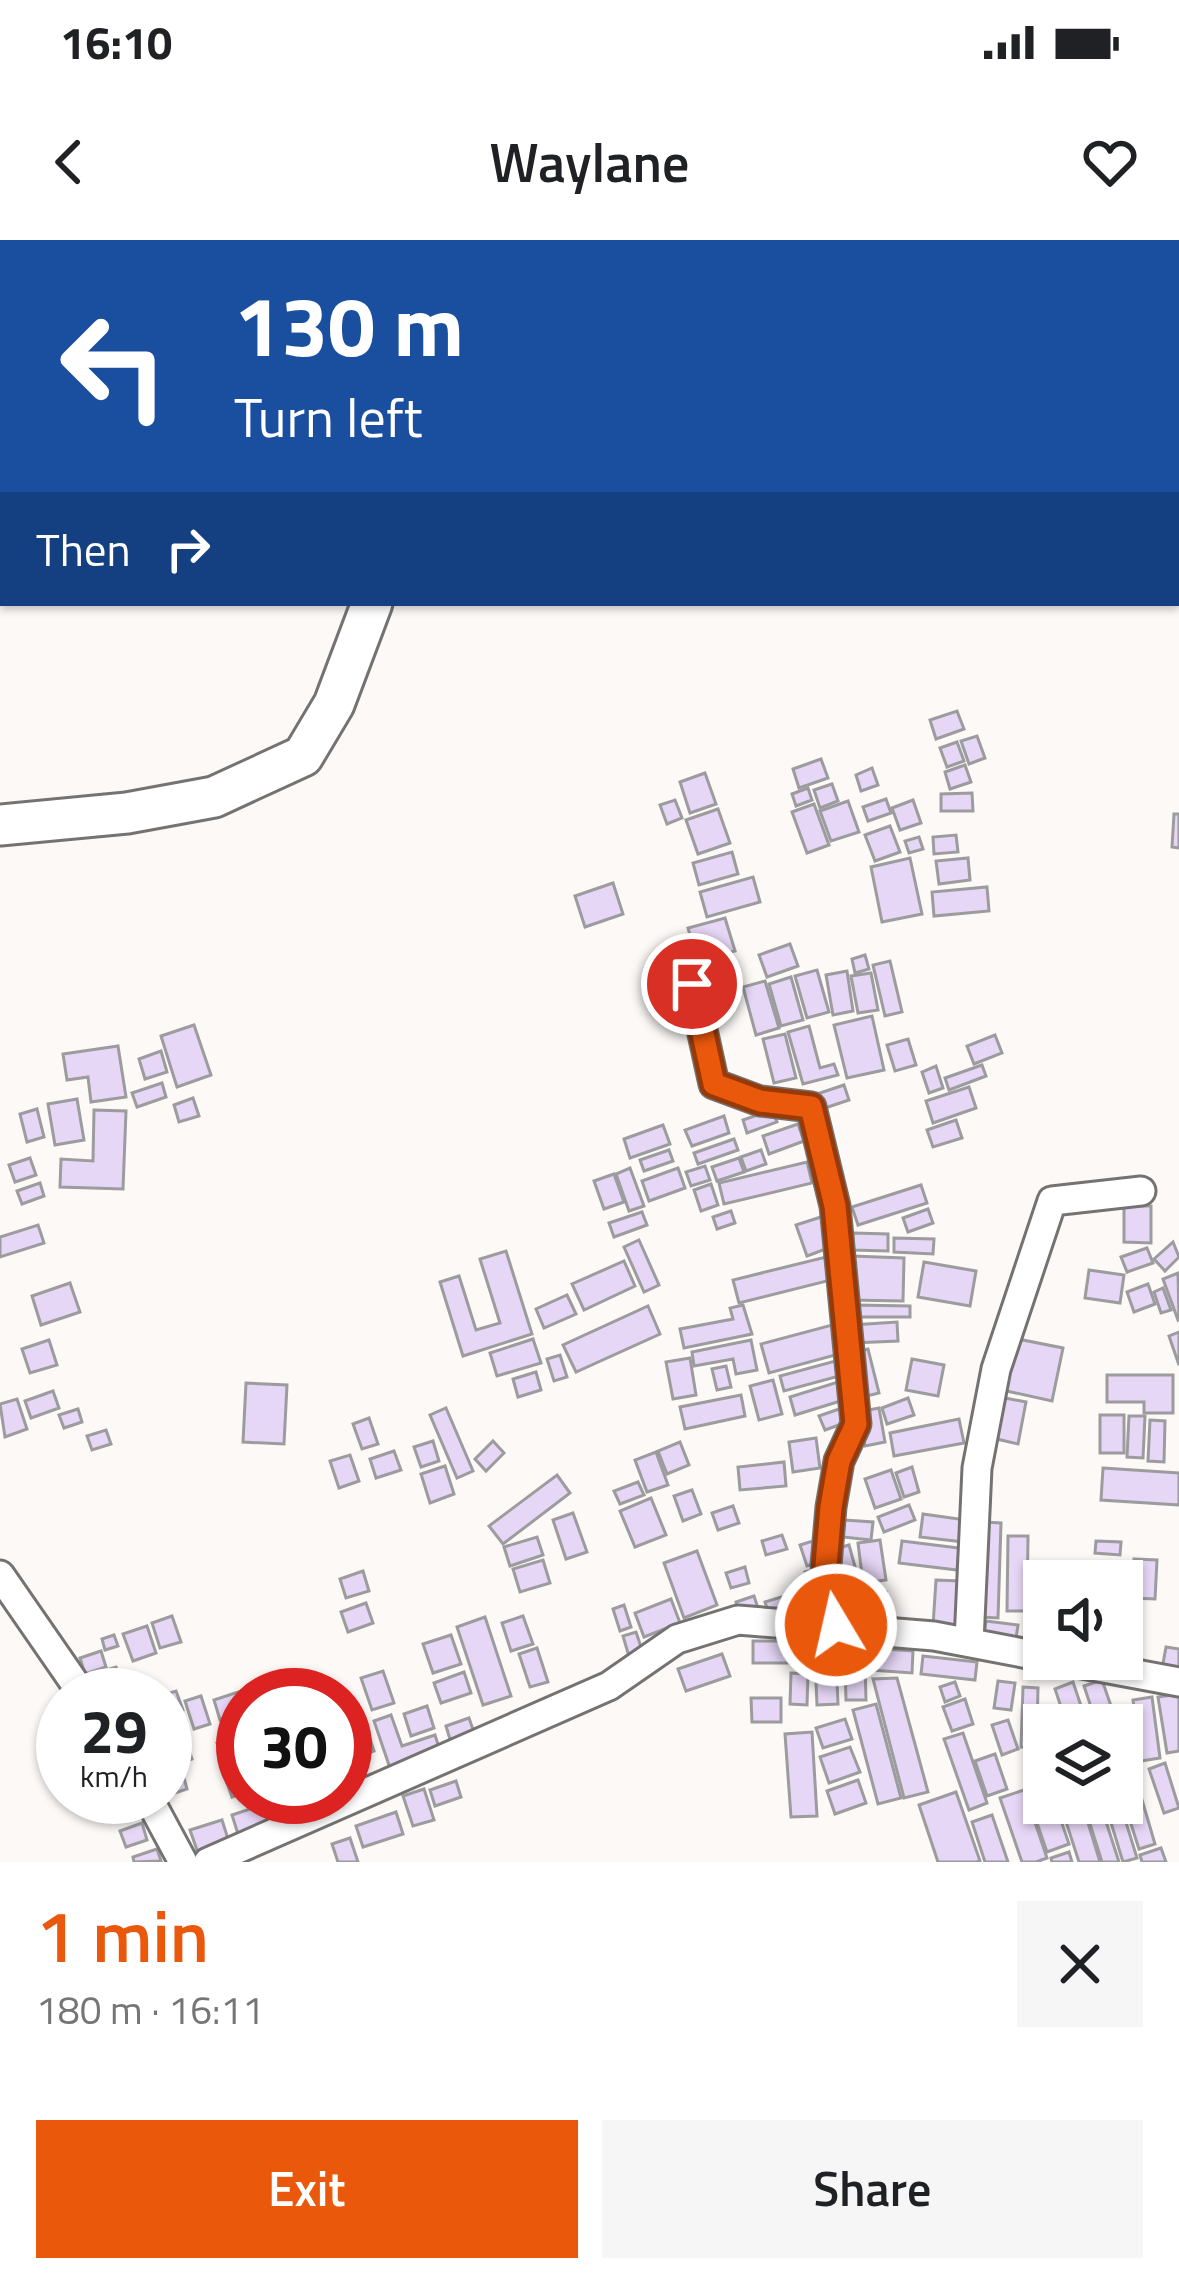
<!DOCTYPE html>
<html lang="en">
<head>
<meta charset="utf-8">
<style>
  :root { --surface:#fff; --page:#f6f6f6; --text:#202124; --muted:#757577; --accent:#ea580c }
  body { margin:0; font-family:"Titillium Web",sans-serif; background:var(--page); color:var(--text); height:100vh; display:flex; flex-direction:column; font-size:45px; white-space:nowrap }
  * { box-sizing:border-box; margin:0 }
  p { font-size:39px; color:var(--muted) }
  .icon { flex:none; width:66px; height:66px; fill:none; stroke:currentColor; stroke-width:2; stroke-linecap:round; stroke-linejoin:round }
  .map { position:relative; height:1622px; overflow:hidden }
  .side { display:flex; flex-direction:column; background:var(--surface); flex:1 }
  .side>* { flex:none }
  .guide { position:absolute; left:0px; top:0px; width:1179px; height:366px; box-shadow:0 3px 9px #0004; background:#1a4fa0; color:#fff; overflow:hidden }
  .buttons { position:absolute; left:1023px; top:1320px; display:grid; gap:24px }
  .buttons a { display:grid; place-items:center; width:120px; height:120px; border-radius:0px; background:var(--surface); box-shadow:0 3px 9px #0004; font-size:60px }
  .speed { position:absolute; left:36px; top:1428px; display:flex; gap:24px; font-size:60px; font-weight:700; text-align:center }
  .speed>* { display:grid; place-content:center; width:156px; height:156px; border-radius:50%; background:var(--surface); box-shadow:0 3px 9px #0004; line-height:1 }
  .speed small { font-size:30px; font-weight:400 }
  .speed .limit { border:18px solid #d22; background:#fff; color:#111 }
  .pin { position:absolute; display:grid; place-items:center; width:102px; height:102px; color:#fff; margin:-51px; border:6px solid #fff; border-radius:50%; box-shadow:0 3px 12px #0007 }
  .me { position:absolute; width:132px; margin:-66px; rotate:351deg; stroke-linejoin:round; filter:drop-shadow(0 0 9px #0008) }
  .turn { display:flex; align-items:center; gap:42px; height:252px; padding:0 36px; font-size:54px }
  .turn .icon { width:156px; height:156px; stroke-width:2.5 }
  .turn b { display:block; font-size:84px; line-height:102px }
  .then { display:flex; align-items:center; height:114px; padding:0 36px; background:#0003; gap:24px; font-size:45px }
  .round { display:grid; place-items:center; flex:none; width:126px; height:126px; border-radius:0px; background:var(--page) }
  .summary { display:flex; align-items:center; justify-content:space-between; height:204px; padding:0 36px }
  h1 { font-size:72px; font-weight:600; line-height:90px; color:var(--accent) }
  .action { display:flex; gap:24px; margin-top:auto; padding:24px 36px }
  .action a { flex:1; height:138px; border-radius:0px; background:var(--accent); color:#fff; font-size:48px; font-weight:600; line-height:138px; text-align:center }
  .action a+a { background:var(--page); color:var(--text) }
  .status { display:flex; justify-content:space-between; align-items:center; height:84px; padding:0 60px; background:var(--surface); direction:ltr }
  .status svg { height:33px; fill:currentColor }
  header { display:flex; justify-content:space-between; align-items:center; height:156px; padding:0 36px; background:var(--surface); font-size:54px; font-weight:600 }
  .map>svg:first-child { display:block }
</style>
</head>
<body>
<div class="status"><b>16:10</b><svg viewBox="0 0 49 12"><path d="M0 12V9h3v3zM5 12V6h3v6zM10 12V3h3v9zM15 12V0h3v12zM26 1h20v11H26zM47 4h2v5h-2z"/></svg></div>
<header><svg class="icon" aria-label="back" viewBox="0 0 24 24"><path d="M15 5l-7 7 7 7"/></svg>Waylane<svg class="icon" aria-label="heart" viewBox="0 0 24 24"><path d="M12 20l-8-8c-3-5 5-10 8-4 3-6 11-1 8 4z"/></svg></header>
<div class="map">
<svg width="1179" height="1622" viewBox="0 0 1179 1622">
  <rect width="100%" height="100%" fill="#fcf9f7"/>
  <!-- building -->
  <g fill="#e7d7f6" stroke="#9c9b9e" stroke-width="3">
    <polygon points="957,471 964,489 936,499 930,480"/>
    <polygon points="977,496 985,518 969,524 961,501"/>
    <polygon points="957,502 964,521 947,527 940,508"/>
    <polygon points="821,519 828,538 799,548 793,529"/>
    <polygon points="965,525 971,542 950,549 945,532"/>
    <polygon points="872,528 878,545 861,551 856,535"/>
    <polygon points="705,533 716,564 690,573 680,542"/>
    <polygon points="832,544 838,561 820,568 814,550"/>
    <polygon points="808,548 812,560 796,566 792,554"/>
    <polygon points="972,553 973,571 941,571 941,554"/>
    <polygon points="886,559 891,573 868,581 863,567"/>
    <polygon points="675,560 682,578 667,584 660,565"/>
    <polygon points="913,560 921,583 900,590 892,568"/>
    <polygon points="848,561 859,592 831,601 820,571"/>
    <polygon points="814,564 829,605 807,613 792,572"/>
    <polygon points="718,569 730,603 698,614 686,580"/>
    <polygon points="1174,574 1179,574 1179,608 1172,607"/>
    <polygon points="890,586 900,612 875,621 865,595"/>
    <polygon points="956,595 958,612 934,614 933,597"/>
    <polygon points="919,597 923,609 909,613 905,601"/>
    <polygon points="732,612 738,634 699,645 693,623"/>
    <polygon points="910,618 922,674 882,682 871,627"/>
    <polygon points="968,618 970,640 939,644 936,621"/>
    <polygon points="753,637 760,662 707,677 700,652"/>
    <polygon points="613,643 623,674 585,687 575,656"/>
    <polygon points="987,647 989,671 934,676 932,652"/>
    <polygon points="725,678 735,711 697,721 688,688"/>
    <polygon points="790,704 798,726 767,737 759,715"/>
    <polygon points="865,715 869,729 855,733 852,719"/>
    <polygon points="890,721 902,772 885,776 873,725"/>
    <polygon points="817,730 829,772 807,778 795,736"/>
    <polygon points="847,731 853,771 833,775 826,735"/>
    <polygon points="871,733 878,770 858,773 851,736"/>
    <polygon points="791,737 803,780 781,786 769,744"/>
    <polygon points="765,741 779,788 756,795 743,747"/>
    <polygon points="872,776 884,830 847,838 834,785"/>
    <polygon points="194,785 211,835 177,847 161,796"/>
    <polygon points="809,786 820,828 834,824 838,835 803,844 788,792"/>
    <polygon points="785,794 796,838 774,843 763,799"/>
    <polygon points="995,795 1002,813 974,824 967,806"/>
    <polygon points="908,799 916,825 895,831 887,805"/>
    <polygon points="118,806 126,857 91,862 88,837 67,840 63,814"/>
    <polygon points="161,811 167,832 145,839 139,819"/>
    <polygon points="982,825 986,836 949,850 945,838"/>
    <polygon points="936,826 943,848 929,853 922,832"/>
    <polygon points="162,843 166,857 137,867 132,853"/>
    <polygon points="844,845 849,860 822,869 817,854"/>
    <polygon points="969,847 976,868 933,883 926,861"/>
    <polygon points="193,858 199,876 179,882 174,865"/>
    <polygon points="77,859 84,900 55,905 48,864"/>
    <polygon points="37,869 44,897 27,902 20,874"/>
    <polygon points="94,870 126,871 123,949 60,947 61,919 93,921"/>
    <polygon points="772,870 777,882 747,893 743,880"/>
    <polygon points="724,876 729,893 692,906 685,890"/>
    <polygon points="956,880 962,898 933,907 927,890"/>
    <polygon points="798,884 804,901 769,914 763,896"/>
    <polygon points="663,885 670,904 630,918 624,899"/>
    <polygon points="734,899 738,910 698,924 694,913"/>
    <polygon points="669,910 673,921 644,931 640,920"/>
    <polygon points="761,910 766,924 746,931 741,917"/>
    <polygon points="30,918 36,935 15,942 9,925"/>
    <polygon points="739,918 744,932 717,941 712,927"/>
    <polygon points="807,922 812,943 724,964 719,943"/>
    <polygon points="705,926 710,940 691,946 686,932"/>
    <polygon points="630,928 644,966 629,971 616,934"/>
    <polygon points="678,928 685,948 649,961 642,941"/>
    <polygon points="614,934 624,962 604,969 594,941"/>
    <polygon points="40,943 44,956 22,964 17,951"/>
    <polygon points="711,944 718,965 701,971 694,950"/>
    <polygon points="921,945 927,963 858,985 852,967"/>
    <polygon points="1124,966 1151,966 1151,1003 1124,1002"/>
    <polygon points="928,969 933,983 908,992 903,978"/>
    <polygon points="731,971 735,983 717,989 713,977"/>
    <polygon points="642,972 647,985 614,997 609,983"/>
    <polygon points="821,977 831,1007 807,1016 796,985"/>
    <polygon points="38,985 44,1003 0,1017 0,997"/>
    <polygon points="853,993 888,994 888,1011 853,1010"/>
    <polygon points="894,998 934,999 933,1014 894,1012"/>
    <polygon points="639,1000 659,1045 644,1052 624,1007"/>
    <polygon points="1173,1002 1179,1017 1165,1031 1154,1019"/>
    <polygon points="1147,1008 1153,1023 1127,1032 1121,1017"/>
    <polygon points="506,1011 532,1094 463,1116 440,1042 459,1036 476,1090 500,1083 480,1019"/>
    <polygon points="851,1016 904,1018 903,1061 850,1060"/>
    <polygon points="826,1017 831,1040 739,1063 733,1040"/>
    <polygon points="624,1021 635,1046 584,1070 572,1044"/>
    <polygon points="924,1022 976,1031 970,1066 918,1057"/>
    <polygon points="1089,1030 1124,1035 1120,1063 1085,1058"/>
    <polygon points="1178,1033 1179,1079 1178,1080 1163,1039"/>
    <polygon points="70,1043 80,1072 41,1085 32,1056"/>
    <polygon points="1148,1044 1155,1064 1134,1072 1127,1052"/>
    <polygon points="1163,1048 1171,1070 1161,1073 1154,1052"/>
    <polygon points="567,1055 576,1074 544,1088 536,1069"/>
    <polygon points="743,1065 752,1094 684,1108 680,1089 733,1079 730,1068"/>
    <polygon points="853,1065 910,1066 910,1077 853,1077"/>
    <polygon points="648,1066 660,1094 576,1132 563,1105"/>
    <polygon points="897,1082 898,1101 853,1103 852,1085"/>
    <polygon points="832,1085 839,1114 769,1133 761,1104"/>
    <polygon points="1179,1092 1179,1125 1169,1096"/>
    <polygon points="1013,1098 1063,1108 1052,1161 1002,1150"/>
    <polygon points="533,1099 541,1123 497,1136 490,1113"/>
    <polygon points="49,1100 57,1125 30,1133 22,1109"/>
    <polygon points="751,1100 757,1130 736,1134 733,1119 694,1126 692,1112"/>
    <polygon points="868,1109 879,1153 863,1157 852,1113"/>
    <polygon points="560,1115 567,1137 554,1141 547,1119"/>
    <polygon points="690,1118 696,1155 673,1159 666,1122"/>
    <polygon points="912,1119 944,1125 938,1156 906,1150"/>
    <polygon points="839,1120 843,1135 784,1151 780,1136"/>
    <polygon points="726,1126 731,1147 717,1150 712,1129"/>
    <polygon points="536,1132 541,1150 518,1157 513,1139"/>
    <polygon points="1107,1135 1173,1135 1173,1173 1144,1173 1144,1162 1107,1162"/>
    <polygon points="773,1140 782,1174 759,1180 750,1146"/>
    <polygon points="841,1141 847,1159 795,1175 790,1157"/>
    <polygon points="246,1143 287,1145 284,1204 243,1202"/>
    <polygon points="53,1151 59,1168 31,1178 25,1161"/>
    <polygon points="741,1155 745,1176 685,1189 680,1167"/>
    <polygon points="908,1158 914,1175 887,1184 882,1168"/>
    <polygon points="1005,1158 1026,1162 1018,1204 997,1199"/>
    <polygon points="17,1159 27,1189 5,1197 0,1164"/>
    <polygon points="845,1167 850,1181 825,1190 819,1176"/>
    <polygon points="446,1168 473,1231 457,1238 430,1175"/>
    <polygon points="879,1168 885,1202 865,1206 858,1172"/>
    <polygon points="78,1169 82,1182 64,1188 59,1175"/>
    <rect x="1100" y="1175" width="24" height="38"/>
    <polygon points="1129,1176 1145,1176 1143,1218 1127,1217"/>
    <polygon points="369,1178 378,1204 362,1209 353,1184"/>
    <polygon points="959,1179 964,1203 894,1216 890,1193"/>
    <polygon points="1150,1180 1165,1181 1164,1222 1148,1221"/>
    <polygon points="106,1190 111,1204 92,1210 87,1196"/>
    <polygon points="816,1198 820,1228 793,1232 789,1202"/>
    <polygon points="433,1201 439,1221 421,1227 414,1207"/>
    <polygon points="493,1201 504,1213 486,1231 475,1219"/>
    <polygon points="680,1202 689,1225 667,1234 658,1211"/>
    <polygon points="394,1211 401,1230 376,1238 370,1219"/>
    <polygon points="656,1212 668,1245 647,1252 635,1220"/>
    <polygon points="350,1215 359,1241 339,1248 330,1221"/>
    <polygon points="784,1222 786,1246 740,1250 738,1227"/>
    <polygon points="445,1226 454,1254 430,1263 421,1234"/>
    <polygon points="912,1227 919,1252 904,1257 896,1233"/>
    <polygon points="1103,1228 1179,1233 1179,1265 1101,1260"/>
    <polygon points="891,1230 901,1259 875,1268 865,1239"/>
    <polygon points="557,1235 570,1253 503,1304 489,1286"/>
    <polygon points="638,1242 644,1255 620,1264 614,1251"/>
    <polygon points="692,1250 701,1274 683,1281 674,1256"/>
    <polygon points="651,1258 666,1295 635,1307 620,1271"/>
    <polygon points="909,1265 915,1280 884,1292 878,1277"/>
    <polygon points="733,1266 739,1283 718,1290 712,1273"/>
    <polygon points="573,1273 587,1312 566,1319 553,1280"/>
    <polygon points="923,1274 966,1280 964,1302 920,1297"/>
    <polygon points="844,1280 873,1282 871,1300 843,1297"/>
    <polygon points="984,1282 1001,1283 998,1378 981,1377"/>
    <polygon points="782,1295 787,1309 766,1315 762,1301"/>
    <polygon points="1008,1296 1028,1296 1027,1371 1007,1371"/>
    <polygon points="537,1297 543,1315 510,1326 504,1307"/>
    <polygon points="816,1300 823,1321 807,1326 800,1305"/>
    <polygon points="880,1300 886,1340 863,1343 858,1303"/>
    <polygon points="902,1301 959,1308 957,1330 899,1323"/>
    <polygon points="1096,1301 1121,1302 1120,1315 1095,1313"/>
    <polygon points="849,1305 857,1334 837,1340 829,1311"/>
    <polygon points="697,1311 717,1365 684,1378 664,1323"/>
    <polygon points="1134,1319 1157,1320 1155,1359 1132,1358"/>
    <polygon points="543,1320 550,1343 520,1352 513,1329"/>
    <polygon points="745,1327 749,1343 731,1348 726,1333"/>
    <polygon points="821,1327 828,1351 812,1356 805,1332"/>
    <polygon points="1094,1328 1112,1329 1111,1341 1094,1341"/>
    <polygon points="363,1331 369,1351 346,1358 340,1339"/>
    <polygon points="1079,1332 1080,1341 1053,1341 1052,1335"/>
    <polygon points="936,1340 959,1341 957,1387 933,1386"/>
    <polygon points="856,1350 886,1352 885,1372 854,1370"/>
    <polygon points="754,1356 758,1368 739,1374 736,1362"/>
    <polygon points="781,1357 785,1369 769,1374 765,1362"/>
    <polygon points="671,1359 680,1383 644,1397 635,1373"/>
    <polygon points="366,1363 373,1383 348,1392 341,1372"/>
    <polygon points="624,1365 631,1387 620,1391 613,1369"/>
    <polygon points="172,1376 181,1402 160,1408 152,1383"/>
    <polygon points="523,1376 533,1404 511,1411 502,1383"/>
    <polygon points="485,1377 511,1456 483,1465 457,1387"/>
    <polygon points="986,1381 1018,1385 1015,1405 983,1401"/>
    <polygon points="1030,1384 1044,1386 1044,1409 1026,1406"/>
    <polygon points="147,1386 156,1413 133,1421 123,1394"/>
    <polygon points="636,1392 644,1416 630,1420 623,1396"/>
    <polygon points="114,1395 118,1406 105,1410 102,1399"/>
    <polygon points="451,1395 461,1424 433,1433 423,1404"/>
    <rect x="753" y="1401" width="55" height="22"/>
    <polygon points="1166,1407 1179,1409 1179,1433 1162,1429"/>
    <polygon points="537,1408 548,1442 530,1447 519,1414"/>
    <polygon points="872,1408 913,1411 912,1433 871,1430"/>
    <polygon points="101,1411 106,1427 85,1434 80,1418"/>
    <polygon points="722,1414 730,1436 686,1451 678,1429"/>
    <polygon points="923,1416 977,1422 975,1440 921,1434"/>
    <polygon points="836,1419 838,1464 817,1465 815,1420"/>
    <polygon points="865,1424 866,1460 846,1460 845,1425"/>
    <polygon points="116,1427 121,1442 105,1448 100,1432"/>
    <polygon points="383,1431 394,1463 372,1470 361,1438"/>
    <polygon points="464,1432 471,1453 441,1463 434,1443"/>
    <polygon points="791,1433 808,1434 807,1465 790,1464"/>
    <polygon points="897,1438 928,1552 904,1558 873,1439"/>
    <polygon points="1102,1440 1111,1466 1093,1473 1084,1446"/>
    <polygon points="998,1441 1015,1443 1011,1470 994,1468"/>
    <polygon points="955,1442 960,1456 945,1462 940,1447"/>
    <polygon points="1073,1442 1086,1481 1067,1485 1055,1449"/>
    <polygon points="1023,1447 1038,1448 1037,1490 1044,1490 1044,1508 1021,1507"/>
    <polygon points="244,1450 243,1472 220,1480 214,1460"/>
    <polygon points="176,1451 183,1470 165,1476 163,1455"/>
    <polygon points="1179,1454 1179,1511 1167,1513 1158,1457"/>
    <polygon points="201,1456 210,1484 194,1489 185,1461"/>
    <polygon points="1152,1457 1160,1518 1141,1521 1133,1460"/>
    <polygon points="751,1458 781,1458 781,1482 752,1482"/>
    <polygon points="965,1459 973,1484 952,1491 943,1467"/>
    <polygon points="876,1464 901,1558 878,1564 853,1470"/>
    <polygon points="427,1466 434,1488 411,1496 404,1474"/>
    <polygon points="360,1468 374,1511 358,1516 345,1473"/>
    <polygon points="391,1475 402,1506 435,1495 441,1514 391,1531 374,1481"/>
    <polygon points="469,1478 476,1498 452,1506 446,1486"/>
    <polygon points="845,1479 852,1499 823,1508 816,1488"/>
    <polygon points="1008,1480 1018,1509 1002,1515 992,1485"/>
    <polygon points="812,1492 817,1576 791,1577 785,1494"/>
    <polygon points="963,1493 987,1563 969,1570 944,1499"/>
    <polygon points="242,1495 243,1516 224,1523 217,1503"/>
    <polygon points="185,1497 192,1519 183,1522 176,1500"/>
    <polygon points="850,1507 860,1532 829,1543 820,1517"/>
    <polygon points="995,1514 1007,1549 987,1556 975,1521"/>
    <polygon points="243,1522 243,1553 232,1557 222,1529"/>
    <polygon points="1165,1523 1179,1568 1164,1573 1149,1529"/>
    <polygon points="184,1538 187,1549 172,1554 168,1544"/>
    <polygon points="858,1540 866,1563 835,1574 827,1551"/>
    <polygon points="456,1541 461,1557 435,1566 430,1550"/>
    <polygon points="1044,1545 1044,1563 1055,1563 1069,1604 1047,1612 1026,1551"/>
    <polygon points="424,1549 434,1580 413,1586 403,1556"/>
    <polygon points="1024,1550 1047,1618 1036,1622 1022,1622 1000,1558"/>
    <polygon points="956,1552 980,1621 976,1622 938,1622 919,1565"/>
    <polygon points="1140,1553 1155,1604 1139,1609 1123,1559"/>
    <polygon points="268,1563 274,1582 238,1594 232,1575"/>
    <polygon points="1060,1563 1082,1563 1100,1622 1079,1622"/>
    <polygon points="1105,1563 1120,1563 1137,1618 1123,1622"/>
    <polygon points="1101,1566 1119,1622 1102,1622 1086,1571"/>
    <polygon points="396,1572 403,1594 363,1607 356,1586"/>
    <polygon points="992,1575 1008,1622 985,1622 972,1582"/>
    <polygon points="222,1580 229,1602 198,1613 190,1590"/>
    <polygon points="142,1583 147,1600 126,1607 120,1591"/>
    <polygon points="350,1598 358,1622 338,1622 332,1604"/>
    <polygon points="1161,1608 1166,1622 1142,1622 1140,1615"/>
    <polygon points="157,1609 161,1621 134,1622 133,1617"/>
    <polygon points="1069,1612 1072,1622 1052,1622 1051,1618"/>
  </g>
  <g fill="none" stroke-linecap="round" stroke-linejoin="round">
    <!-- street casing -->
    <g stroke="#757371" stroke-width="33">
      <g id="street">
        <polyline points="692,744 714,844 760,861 811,867 835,966 856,1184 839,1221 831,1267 826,1325 836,1385"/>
        <polyline points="0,1335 83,1455"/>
        <polyline points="969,1402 977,1228 996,1129 1052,961 1141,951"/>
        <polyline points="1055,1419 1179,1442"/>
        <polyline points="148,1557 183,1622"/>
        <polyline points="208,1622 609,1446 677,1399 738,1380 934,1396 1044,1417"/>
      </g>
    </g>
    <!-- secondary casing -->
    <g stroke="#757371" stroke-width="45">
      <g id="secondary">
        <polyline points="987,3 993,0"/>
        <polyline points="0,585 127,573 214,557 303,516 334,464 372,363"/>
      </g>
    </g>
    <!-- street -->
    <use href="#street" stroke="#fff" stroke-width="27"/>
    <!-- secondary -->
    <use href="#secondary" stroke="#fff" stroke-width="39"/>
  </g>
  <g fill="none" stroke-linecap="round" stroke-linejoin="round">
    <!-- route casing -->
    <g stroke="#983908" stroke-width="30">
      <polyline id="route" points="692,744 714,844 760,861 811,867 835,966 856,1184 839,1221 831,1267 826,1325 836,1385"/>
    </g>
    <!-- route -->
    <use href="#route" stroke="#ea580c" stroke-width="21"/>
  </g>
</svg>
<div class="buttons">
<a><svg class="icon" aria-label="sound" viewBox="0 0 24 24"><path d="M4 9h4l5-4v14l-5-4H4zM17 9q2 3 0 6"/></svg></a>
<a><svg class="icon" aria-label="layers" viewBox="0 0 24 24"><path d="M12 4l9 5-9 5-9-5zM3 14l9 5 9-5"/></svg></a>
</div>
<div class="speed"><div>29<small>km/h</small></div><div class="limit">30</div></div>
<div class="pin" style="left:692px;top:744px;background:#d93025"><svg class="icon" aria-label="arrive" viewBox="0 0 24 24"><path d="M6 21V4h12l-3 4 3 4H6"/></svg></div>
<svg class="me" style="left:836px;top:1385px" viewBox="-20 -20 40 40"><circle r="17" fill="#ea580c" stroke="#fff" stroke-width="3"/><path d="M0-11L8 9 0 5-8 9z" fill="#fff"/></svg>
<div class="guide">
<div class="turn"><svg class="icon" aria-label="left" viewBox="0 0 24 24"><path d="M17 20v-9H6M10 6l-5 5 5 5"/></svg><div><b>130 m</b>Turn left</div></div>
<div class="then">Then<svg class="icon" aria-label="right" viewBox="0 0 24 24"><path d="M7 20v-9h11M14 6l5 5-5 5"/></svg></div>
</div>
</div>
<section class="side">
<div class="summary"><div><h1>1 min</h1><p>180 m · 16:11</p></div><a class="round"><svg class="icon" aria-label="close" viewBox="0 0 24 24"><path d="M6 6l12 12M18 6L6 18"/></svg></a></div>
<div class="action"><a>Exit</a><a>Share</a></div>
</section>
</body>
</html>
